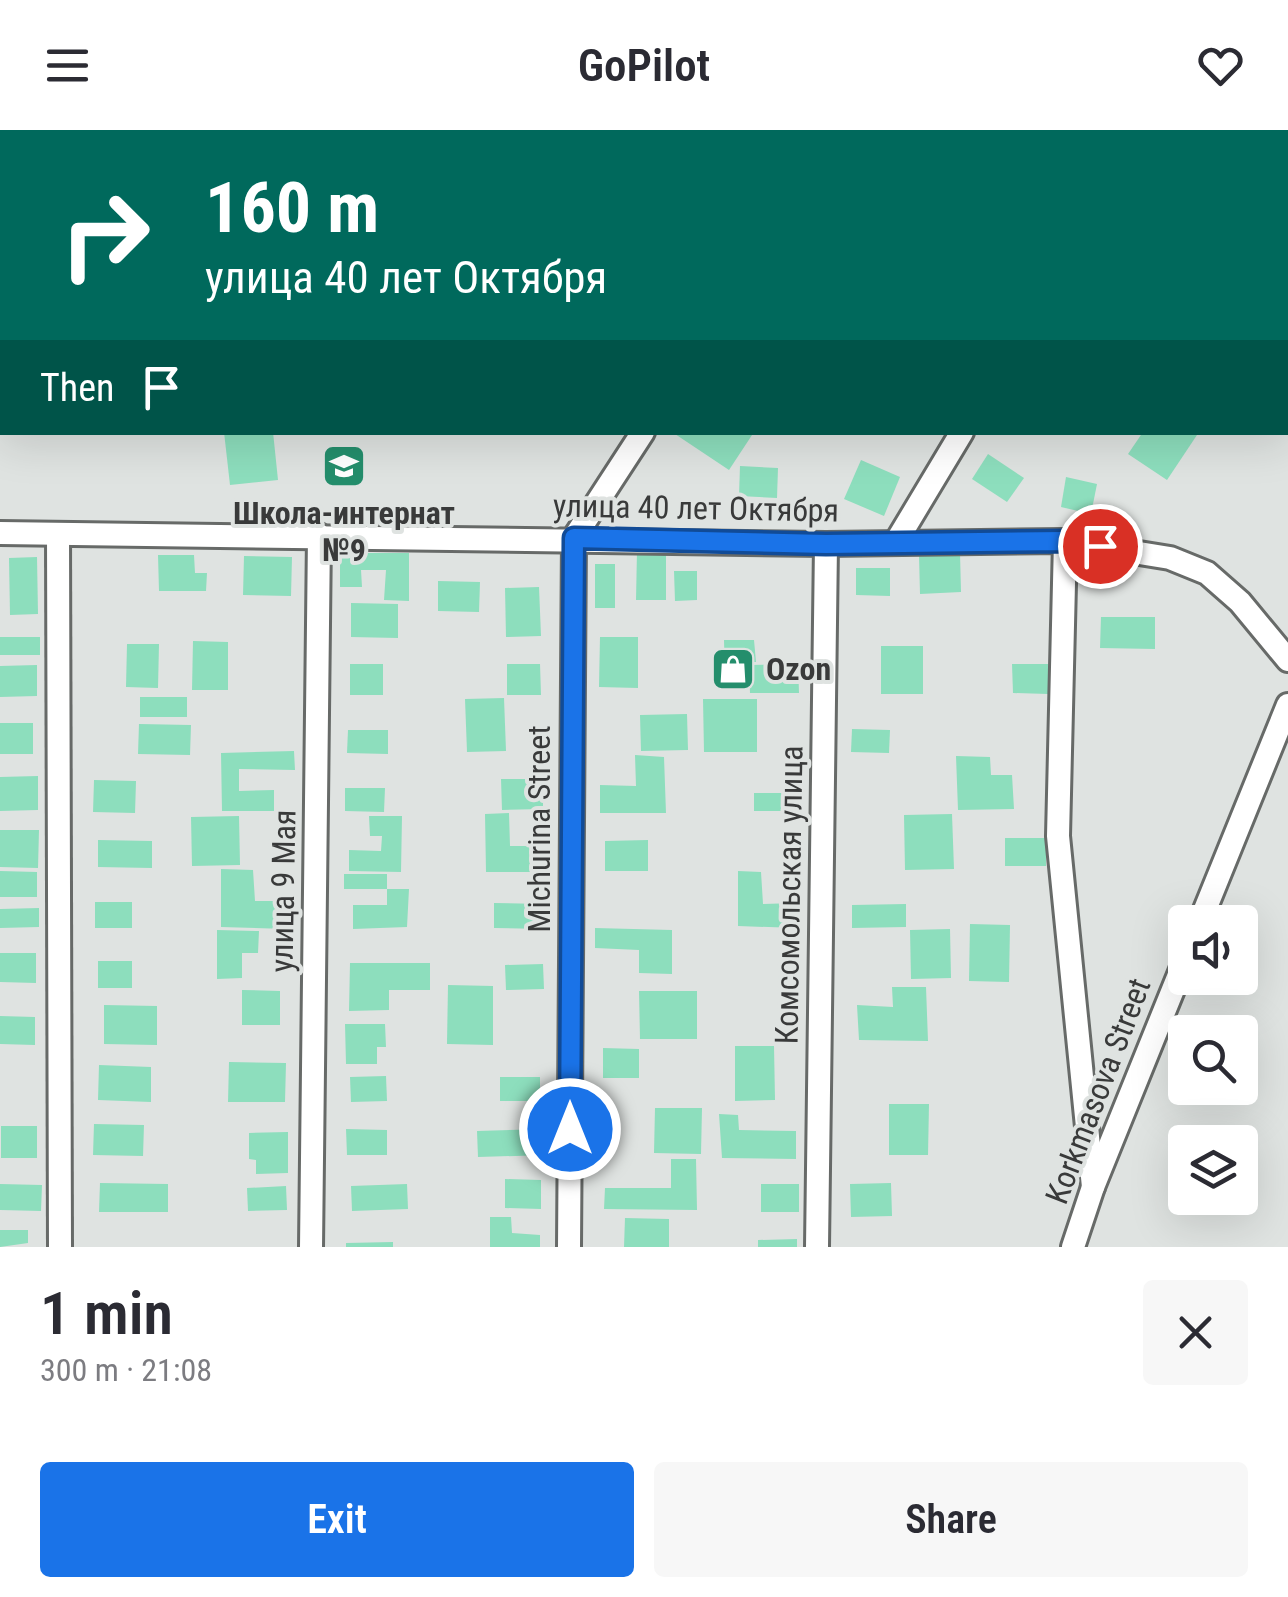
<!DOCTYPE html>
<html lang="en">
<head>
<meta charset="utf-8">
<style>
  :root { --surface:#fff; --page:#f7f7f7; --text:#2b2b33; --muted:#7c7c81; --accent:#1a73e8 }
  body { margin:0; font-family:"Roboto Condensed",sans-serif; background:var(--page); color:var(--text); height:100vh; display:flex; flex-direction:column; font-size:38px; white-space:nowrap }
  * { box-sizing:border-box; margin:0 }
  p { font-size:32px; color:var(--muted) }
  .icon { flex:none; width:55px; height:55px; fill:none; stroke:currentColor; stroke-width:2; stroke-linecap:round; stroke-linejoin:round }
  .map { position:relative; height:1117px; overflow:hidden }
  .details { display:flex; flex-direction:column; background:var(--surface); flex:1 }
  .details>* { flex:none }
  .top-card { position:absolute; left:0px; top:0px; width:1290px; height:305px; box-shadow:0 10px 40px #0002; background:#00695c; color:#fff; overflow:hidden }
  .buttons { position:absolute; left:1168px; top:775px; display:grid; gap:20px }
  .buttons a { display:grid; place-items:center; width:90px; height:90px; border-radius:10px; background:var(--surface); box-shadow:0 10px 40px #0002; font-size:50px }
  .pin { position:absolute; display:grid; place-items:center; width:85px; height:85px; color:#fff; margin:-42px; border:5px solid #fff; border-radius:50%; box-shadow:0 2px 10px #0007 }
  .me { position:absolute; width:110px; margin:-55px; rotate:0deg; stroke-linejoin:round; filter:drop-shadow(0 0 8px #0008) }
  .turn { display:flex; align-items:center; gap:35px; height:210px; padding:0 40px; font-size:45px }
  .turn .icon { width:130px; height:130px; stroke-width:2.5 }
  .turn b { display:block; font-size:70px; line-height:85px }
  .then { display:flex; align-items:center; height:95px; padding:0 40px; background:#0003; gap:20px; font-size:38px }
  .round { display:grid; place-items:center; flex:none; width:105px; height:105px; border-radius:10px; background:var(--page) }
  .summary { display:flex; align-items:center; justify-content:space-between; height:170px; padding:0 40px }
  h1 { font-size:60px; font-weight:600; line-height:75px }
  .primary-button { display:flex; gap:20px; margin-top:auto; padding:20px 40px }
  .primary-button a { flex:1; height:115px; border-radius:10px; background:var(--accent); color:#fff; font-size:40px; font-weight:600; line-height:115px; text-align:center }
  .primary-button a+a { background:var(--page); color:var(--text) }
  header { display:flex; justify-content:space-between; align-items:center; height:130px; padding:0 40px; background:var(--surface); font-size:45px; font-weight:600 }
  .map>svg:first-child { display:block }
</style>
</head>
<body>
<header><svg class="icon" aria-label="menu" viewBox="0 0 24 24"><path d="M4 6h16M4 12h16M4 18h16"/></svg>GoPilot<svg class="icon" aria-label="heart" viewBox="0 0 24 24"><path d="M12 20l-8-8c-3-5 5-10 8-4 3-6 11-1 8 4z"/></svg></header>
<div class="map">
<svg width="1288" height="1117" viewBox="0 0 1288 1117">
  <rect width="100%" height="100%" fill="#dfe3e1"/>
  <!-- building -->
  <g fill="#8ddebd">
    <polygon points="224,302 273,302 278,350 230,355"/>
    <polygon points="672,302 754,302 729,340"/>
    <polygon points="1143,302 1199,302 1167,350 1128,324"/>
    <polygon points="988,324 1024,348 1007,372 972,349"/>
    <polygon points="861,330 900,347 884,386 844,369"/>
    <polygon points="740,336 778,338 777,368 739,366"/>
    <polygon points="1066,347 1097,354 1091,384 1061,377"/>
    <polygon points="637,421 666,421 666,470 636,470"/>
    <polygon points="340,423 409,423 409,471 384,470 386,440 361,440 362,457 340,457"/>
    <polygon points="960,423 961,462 920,464 919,425"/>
    <polygon points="158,425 194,425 195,443 207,443 206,461 159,461"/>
    <polygon points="244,426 292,427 291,466 243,465"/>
    <polygon points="37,427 38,484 10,485 9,428"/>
    <rect x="595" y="434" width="20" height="44"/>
    <polygon points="856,438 890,438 890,466 856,465"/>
    <polygon points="674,441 697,441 697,470 675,471"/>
    <polygon points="438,451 480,452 479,482 438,481"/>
    <polygon points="539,457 541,506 506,507 505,458"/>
    <polygon points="351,473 398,474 398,508 351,507"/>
    <polygon points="1101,487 1155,487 1155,519 1100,518"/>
    <rect x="0" y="507" width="40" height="18"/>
    <polygon points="600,507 638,507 638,558 599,557"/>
    <polygon points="724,510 754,510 756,532 746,532 746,551 725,551"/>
    <polygon points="193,511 228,512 228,560 192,560"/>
    <polygon points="127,514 159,514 158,558 126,557"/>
    <rect x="881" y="516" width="42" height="48"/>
    <rect x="350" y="534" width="33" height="31"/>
    <polygon points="507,534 540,534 541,565 507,565"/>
    <polygon points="798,534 799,563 750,563 749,535"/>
    <polygon points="1012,534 1048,534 1048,564 1013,563"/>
    <polygon points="37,535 37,566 0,567 0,536"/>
    <rect x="140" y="567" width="47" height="20"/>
    <polygon points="504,568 506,621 467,622 465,569"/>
    <polygon points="703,569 757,569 757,622 704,622"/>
    <polygon points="687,584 688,620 641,621 640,585"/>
    <rect x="0" y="593" width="33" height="31"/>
    <polygon points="139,594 191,595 190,625 138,624"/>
    <polygon points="852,599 890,600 889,623 851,622"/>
    <polygon points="348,600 388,600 388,624 347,623"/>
    <polygon points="294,621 295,640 239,639 239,661 274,660 274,681 222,681 221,623"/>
    <polygon points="635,625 664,627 666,683 600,683 600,655 636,656"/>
    <polygon points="956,626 990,627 991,645 1012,645 1014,679 958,680"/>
    <polygon points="38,646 38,680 0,681 0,647"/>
    <polygon points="501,649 543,649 543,679 502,680"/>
    <polygon points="94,650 136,651 135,683 93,682"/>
    <polygon points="345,658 385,658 384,682 345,681"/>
    <rect x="754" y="663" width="40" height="18"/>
    <polygon points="509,683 510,716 542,716 542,742 486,742 485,684"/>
    <polygon points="952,684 954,739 905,740 904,685"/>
    <polygon points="239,686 240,735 192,736 191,687"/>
    <polygon points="369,686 402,686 401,742 349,741 349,720 381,721 382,706 370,706"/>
    <polygon points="0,700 39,700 38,738 0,737"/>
    <rect x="1005" y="708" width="41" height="28"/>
    <polygon points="98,710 152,711 152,738 98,737"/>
    <polygon points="648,710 648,741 605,741 605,711"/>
    <polygon points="221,739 253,740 255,771 287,771 287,799 221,797"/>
    <polygon points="0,741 37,742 37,767 0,767"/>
    <polygon points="738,741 761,742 763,774 796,773 796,798 738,796"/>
    <rect x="344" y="744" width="43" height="15"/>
    <polygon points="387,759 409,759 407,797 353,799 353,775 387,775"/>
    <rect x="95" y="772" width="37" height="26"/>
    <polygon points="494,773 544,774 543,799 494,798"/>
    <polygon points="906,774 906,797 852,798 852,775"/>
    <polygon points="39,778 39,797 0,798 0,779"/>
    <polygon points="970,794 1010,795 1009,852 969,851"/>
    <polygon points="595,798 672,800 672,844 639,843 639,820 595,818"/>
    <polygon points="950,799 951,848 911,849 910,800"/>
    <polygon points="217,800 259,801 258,823 242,823 242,848 217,849"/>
    <polygon points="0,823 36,823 36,853 0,852"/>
    <rect x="98" y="831" width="34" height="27"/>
    <polygon points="350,833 430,833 430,860 389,860 389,880 349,881"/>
    <polygon points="543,834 544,859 506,860 505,835"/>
    <polygon points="448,855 493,856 493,915 447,914"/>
    <polygon points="892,857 926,857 928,911 859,910 857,875 893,877"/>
    <polygon points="242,860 280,861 280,895 242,895"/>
    <polygon points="639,861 697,861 697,909 640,909"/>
    <polygon points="104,875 157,876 157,915 104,914"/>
    <polygon points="0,886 35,887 35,915 0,914"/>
    <polygon points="345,894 385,894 386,917 377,917 377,934 346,934"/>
    <polygon points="735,916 774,916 775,970 735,971"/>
    <polygon points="603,918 639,919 639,948 603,948"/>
    <polygon points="229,932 286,933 285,972 228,972"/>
    <polygon points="99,935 151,937 151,972 98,970"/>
    <polygon points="386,946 387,971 351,972 350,947"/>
    <rect x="500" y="947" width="40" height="24"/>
    <polygon points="889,974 929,974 928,1025 889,1025"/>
    <polygon points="655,978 702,978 701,1024 654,1023"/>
    <polygon points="719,984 738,985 739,1000 796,1001 796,1029 722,1028"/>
    <polygon points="94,994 144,995 143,1026 93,1025"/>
    <rect x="1" y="996" width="36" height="32"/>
    <polygon points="346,999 387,1000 387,1025 347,1025"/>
    <polygon points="547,999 547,1025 478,1027 477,1001"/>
    <polygon points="288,1002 288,1043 256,1044 256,1030 249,1029 249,1003"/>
    <polygon points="671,1029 696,1029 697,1080 604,1079 605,1058 671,1058"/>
    <polygon points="505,1049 541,1050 541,1079 505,1078"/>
    <polygon points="100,1053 168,1054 168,1082 99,1082"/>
    <polygon points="891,1053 892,1086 851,1087 850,1054"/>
    <polygon points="0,1054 42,1055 41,1081 0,1080"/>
    <polygon points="407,1054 408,1079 352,1081 351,1056"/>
    <rect x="761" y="1054" width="38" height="28"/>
    <polygon points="286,1056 287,1080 248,1081 247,1058"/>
    <polygon points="490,1087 511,1087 512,1103 540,1105 540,1117 490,1117"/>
    <polygon points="625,1088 669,1089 669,1117 624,1117"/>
    <polygon points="0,1100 28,1100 28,1113 0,1117"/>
    <polygon points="797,1109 797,1117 758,1117 758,1110"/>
    <polygon points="393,1112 393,1117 346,1117 346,1113"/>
  </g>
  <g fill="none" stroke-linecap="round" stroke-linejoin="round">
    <!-- street casing -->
    <g stroke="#676a68" stroke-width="28">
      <g id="street">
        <polyline points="839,2 841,0"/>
        <polyline points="1162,2 1164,0"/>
        <polyline points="0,403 826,414 1065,411 1170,428 1207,443 1240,472 1288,530"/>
        <polyline points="58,404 60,1117"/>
        <polyline points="1065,411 1058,706 1093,1057"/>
        <polyline points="896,412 962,302"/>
        <polyline points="1200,792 1288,575"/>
        <polyline points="311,1117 319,405"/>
        <polyline points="569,1117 574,408 643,302"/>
        <polyline points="817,1117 826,414"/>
        <polyline points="1073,1117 1093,1057 1185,830"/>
      </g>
    </g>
    <!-- street -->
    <use href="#street" stroke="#fff" stroke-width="22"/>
  </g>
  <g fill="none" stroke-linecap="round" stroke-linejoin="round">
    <!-- route casing -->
    <g stroke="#114b97" stroke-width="25">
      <polyline id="route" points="570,999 574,408 826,414 1065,411 1100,416"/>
    </g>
    <!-- route -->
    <use href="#route" stroke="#1a73e8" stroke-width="18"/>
  </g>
  <!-- icons -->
  <defs>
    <g id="school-square" transform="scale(2.25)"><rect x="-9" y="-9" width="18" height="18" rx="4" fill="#248e6c" stroke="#dfe3e1"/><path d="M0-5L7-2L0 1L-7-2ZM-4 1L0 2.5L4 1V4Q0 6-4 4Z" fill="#fff"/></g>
    <g id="shop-square" transform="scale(2.25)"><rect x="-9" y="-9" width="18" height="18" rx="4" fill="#248e6c" stroke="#dfe3e1"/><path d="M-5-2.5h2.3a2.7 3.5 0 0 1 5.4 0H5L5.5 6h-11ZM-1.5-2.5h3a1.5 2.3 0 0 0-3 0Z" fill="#fff"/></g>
  </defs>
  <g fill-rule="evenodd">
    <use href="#school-square" x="344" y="336"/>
    <use href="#shop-square" x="733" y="539"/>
  </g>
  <g text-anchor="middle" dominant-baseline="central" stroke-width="8" stroke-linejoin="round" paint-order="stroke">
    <!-- street labels -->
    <g font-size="32" fill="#393a3a" stroke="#dfe3e1">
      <text transform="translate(696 378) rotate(1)">улица 40 лет Октября</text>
      <text transform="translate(539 699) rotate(-90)">Michurina Street</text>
      <text transform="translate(283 761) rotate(-89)">улица 9 Мая</text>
      <text transform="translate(789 765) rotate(-89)">Комсомольская улица</text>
      <text transform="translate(1098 961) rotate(-69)">Korkmasova Street</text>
    </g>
    <!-- poi labels -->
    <g font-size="32" font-weight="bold" fill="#393a3a" stroke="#dfe3e1">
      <text x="344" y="383">Школа-интернат<tspan x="344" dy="37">№9</tspan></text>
      <text x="766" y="539" text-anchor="start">Ozon</text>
    </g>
  </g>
</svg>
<div class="buttons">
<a><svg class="icon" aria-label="sound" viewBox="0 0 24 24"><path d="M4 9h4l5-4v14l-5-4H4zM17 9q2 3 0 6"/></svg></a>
<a><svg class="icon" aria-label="search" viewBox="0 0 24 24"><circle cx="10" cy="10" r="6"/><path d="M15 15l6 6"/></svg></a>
<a><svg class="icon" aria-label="layers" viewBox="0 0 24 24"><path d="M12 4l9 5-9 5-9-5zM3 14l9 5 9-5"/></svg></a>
</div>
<div class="pin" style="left:1100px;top:416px;background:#d93025"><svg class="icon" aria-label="arrive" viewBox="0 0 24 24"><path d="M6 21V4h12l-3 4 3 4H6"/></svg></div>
<svg class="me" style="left:570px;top:999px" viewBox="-20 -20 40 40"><circle r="17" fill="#1a73e8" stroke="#fff" stroke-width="3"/><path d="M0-11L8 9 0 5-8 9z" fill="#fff"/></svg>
<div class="top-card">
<div class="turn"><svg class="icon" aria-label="right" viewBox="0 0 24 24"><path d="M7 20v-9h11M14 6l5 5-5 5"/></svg><div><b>160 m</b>улица 40 лет Октября</div></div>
<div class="then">Then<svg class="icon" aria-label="arrive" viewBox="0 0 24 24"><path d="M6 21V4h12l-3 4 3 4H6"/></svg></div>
</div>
</div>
<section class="details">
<div class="summary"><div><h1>1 min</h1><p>300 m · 21:08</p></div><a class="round"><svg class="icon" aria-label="close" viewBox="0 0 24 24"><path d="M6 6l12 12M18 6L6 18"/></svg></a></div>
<div class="primary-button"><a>Exit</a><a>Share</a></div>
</section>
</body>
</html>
